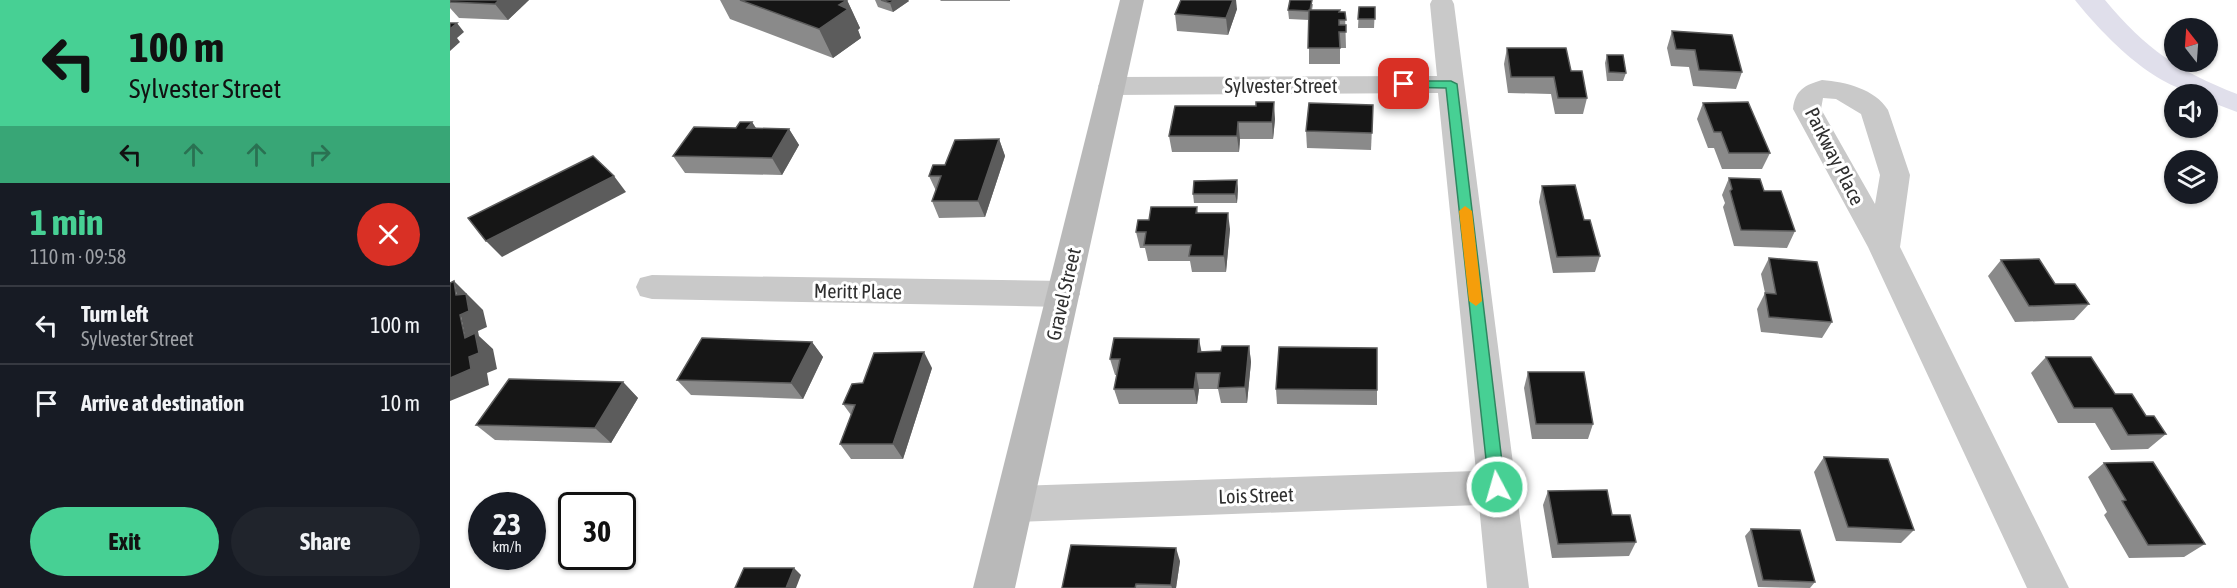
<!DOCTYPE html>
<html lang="en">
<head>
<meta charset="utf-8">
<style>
  :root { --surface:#171b24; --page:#20242c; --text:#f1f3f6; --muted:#9ea1a6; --line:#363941; --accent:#47d094 }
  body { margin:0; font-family:"Asap Condensed",sans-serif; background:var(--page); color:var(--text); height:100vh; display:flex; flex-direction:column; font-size:22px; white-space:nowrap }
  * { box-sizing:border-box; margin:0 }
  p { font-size:20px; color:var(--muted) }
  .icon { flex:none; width:33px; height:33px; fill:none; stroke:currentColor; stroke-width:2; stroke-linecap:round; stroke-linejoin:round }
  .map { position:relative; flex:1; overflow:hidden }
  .drawer { display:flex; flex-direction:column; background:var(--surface); width:450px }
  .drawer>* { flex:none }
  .guide { background:#47d094; color:#111; overflow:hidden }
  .needle { width:39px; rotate:343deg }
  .controls { position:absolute; left:1714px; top:18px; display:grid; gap:12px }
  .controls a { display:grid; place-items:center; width:54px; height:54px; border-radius:50%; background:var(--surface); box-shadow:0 2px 4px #0004; font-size:30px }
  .speed { position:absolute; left:18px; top:492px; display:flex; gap:12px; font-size:30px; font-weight:700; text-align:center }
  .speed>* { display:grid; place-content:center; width:78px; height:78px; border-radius:50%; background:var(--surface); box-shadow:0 2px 4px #0004; line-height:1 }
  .speed small { font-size:15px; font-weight:400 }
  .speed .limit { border:3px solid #111; border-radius:9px; background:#fff; color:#111 }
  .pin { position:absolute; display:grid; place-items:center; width:51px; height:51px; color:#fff; margin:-26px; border-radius:12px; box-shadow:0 3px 9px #0006 }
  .me { position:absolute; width:66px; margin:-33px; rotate:354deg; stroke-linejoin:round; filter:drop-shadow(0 0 4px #0008) }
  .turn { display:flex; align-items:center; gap:21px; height:126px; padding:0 30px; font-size:27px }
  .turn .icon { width:78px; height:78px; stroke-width:2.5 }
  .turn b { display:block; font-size:42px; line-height:51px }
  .lanes { display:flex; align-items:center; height:57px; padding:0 30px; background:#0003; justify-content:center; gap:30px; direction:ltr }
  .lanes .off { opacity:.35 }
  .round { display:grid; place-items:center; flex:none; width:63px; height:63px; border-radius:32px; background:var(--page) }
  .summary { display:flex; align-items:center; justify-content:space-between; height:102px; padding:0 30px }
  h1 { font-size:36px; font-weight:700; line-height:45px; color:var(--accent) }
  .cta { display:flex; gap:12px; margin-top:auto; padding:12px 30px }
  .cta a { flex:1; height:69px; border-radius:36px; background:var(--accent); color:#111; font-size:24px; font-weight:700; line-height:69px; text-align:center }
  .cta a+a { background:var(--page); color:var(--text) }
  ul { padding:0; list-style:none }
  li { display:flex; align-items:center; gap:18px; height:78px; padding:0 30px; border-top:2px solid var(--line) }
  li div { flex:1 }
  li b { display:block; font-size:22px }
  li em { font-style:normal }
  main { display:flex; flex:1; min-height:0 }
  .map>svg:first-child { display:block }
</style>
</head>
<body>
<main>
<section class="drawer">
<div class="guide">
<div class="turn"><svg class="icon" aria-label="left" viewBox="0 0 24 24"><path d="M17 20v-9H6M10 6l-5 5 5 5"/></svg><div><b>100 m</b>Sylvester Street</div></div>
<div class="lanes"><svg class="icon" aria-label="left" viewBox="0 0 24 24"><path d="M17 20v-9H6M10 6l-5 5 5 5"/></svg><svg class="icon off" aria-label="ahead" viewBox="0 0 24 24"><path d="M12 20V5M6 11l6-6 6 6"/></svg><svg class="icon off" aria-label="ahead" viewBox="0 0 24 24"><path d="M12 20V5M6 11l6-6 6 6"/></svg><svg class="icon off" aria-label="right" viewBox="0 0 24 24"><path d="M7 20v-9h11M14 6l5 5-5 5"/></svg></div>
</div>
<div class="summary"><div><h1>1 min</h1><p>110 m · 09:58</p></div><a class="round" style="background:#d93025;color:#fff"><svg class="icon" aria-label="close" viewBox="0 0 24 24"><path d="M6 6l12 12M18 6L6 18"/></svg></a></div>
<ul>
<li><svg class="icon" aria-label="left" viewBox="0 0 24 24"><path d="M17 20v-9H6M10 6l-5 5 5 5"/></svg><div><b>Turn left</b><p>Sylvester Street</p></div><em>100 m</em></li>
<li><svg class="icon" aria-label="arrive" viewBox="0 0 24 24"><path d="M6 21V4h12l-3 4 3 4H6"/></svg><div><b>Arrive at destination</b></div><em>10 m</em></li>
</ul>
<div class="cta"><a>Exit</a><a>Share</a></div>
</section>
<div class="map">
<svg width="1787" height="588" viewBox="0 0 1787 588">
  <rect width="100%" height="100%" fill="#fff"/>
  <!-- green -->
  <path fill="#e0dfeb" d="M1625,0H1655C1696,49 1728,71 1787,94V112L1758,101V94C1709,94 1654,36 1625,0Z"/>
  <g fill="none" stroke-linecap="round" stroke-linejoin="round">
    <!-- street -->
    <g fill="#c9c9c9" fill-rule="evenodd">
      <polygon points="982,0 1002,0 1004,4 1079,588 1037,588 1029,505 564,522 550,516 545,504 550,492 564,486 1026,471 988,93 662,95 652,92 648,86 652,80 662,77 987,76 980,4"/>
      <path d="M1372,80C1396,82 1425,89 1438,110L1460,175L1450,247L1619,588H1577L1418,247L1343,109C1345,90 1355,85 1372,80ZM1373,98L1386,99L1411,114L1430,175L1425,204L1371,109Z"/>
      <polygon points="202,275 613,281 625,285 630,294 625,303 613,307 202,299 190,296 186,287 190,278"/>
    </g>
    <!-- secondary -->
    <polygon fill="#b9b9b9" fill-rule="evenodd" points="670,0 694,0 565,588 523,588"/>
  </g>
  <!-- wall -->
  <g fill="#8a8a8a">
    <polygon points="0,0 79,0 58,20 9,18 0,8"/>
    <polygon points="270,0 397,0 410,28 408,30 411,38 383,58 280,19"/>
    <polygon points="425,0 458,0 459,1 443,12 428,7"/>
    <polygon points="490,0 560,0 560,1 491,1"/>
    <polygon points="863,4 862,10 895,12 896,48 890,48 890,64 859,64 859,20 839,19 838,10"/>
    <polygon points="909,7 925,7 924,28 908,28"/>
    <polygon points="787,9 778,35 727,31 725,14"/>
    <polygon points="1222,31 1292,72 1286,89 1243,86 1239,67 1221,66 1217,48"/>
    <polygon points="1057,48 1121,71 1137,98 1133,114 1105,114 1101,94 1058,93 1054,64"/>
    <polygon points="1157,55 1176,73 1173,81 1157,81 1155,63"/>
    <polygon points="1253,103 1320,153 1312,169 1272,169 1264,148 1258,148 1247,119"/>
    <polygon points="923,105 921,150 857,148 856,131"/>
    <polygon points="725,106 825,119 823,139 790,139 789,152 722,152 719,136"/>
    <polygon points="302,122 306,128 339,129 349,145 332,175 235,173 223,156 286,128"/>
    <polygon points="549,139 555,156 535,217 489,218 482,201 486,191 479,176 495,165"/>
    <polygon points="1279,178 1314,191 1345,231 1337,248 1284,246 1273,207 1275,203 1272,195"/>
    <polygon points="787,180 788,189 787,203 744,203 743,194"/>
    <polygon points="1092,186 1134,220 1150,256 1145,272 1103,273 1089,202"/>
    <polygon points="747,207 748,213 780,229 776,272 742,272 740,261 698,261 695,248 690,248 686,232 699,220"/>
    <polygon points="1319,258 1382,322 1372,338 1311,332 1307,309 1315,293 1311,274"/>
    <polygon points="1551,260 1605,284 1639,304 1624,320 1565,322 1538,276"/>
    <polygon points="362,342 373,357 353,399 241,395 227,380"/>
    <polygon points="799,346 801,362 797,403 771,403 768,389 749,389 747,404 669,404 664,389 667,375 665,375 660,359 752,352 771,351"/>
    <polygon points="1596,357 1665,394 1696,416 1716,434 1698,449 1661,450 1645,423 1608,423 1581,373"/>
    <polygon points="482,368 453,459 401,459 390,444 401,415 393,404 413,383"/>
    <polygon points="1078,372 1143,424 1138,439 1082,439 1074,388"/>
    <polygon points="173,382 188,398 161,443 45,440 26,425"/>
    <polygon points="826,389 927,390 927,405 827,404"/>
    <polygon points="1374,457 1464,530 1451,543 1386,541 1364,472"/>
    <polygon points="1654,463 1755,544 1734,557 1679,558 1654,515 1657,512 1638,477"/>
    <polygon points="1098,491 1162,515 1186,542 1179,556 1102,558 1093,505"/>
    <polygon points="1301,529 1365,582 1360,588 1308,587 1295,536"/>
    <polygon points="730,561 726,588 612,588"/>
  </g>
  <!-- shaded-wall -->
  <g fill="#5c5c5c">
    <polygon points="49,0 79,0 58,20 45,4"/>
    <polygon points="397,0 410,28 408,30 411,38 383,58 369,29 389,5"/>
    <polygon points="445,0 458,0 459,1 443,12 440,3"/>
    <polygon points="783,0 786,0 787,9 778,35 776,18"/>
    <polygon points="7,23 14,32 7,38 10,42 0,51 0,29"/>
    <polygon points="824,102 825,119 823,139 822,122"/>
    <polygon points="302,122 312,138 297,128"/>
    <polygon points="788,122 790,139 789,152 787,136"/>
    <polygon points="339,129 349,145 332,175 322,158"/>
    <polygon points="549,139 555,156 535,217 528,201"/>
    <polygon points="164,176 176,192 52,257 36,241"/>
    <polygon points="787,180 788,189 787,203 785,194"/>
    <polygon points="778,213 780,229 776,272 774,256"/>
    <polygon points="4,281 33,310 37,327 28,331 29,336 43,349 47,369 37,373 39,385 0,401 0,378 19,357"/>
    <polygon points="749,339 752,354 748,352"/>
    <polygon points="362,342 373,357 353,399 341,383"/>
    <polygon points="799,346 801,362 797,403 795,387"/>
    <polygon points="474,352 482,368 453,459 443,444"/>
    <polygon points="746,373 749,389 747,404 744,389"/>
    <polygon points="173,382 188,398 161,443 145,428"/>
    <polygon points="726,548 730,561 726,588 722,588 721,585"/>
    <polygon points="344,568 351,575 346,588 336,588"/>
  </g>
  <!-- building -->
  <g fill="#161616" stroke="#5c5c5c" stroke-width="1.5">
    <polygon points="0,0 49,0 45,4 0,2"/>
    <polygon points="290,0 397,0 389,5 398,9 369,29"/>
    <polygon points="431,0 445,0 440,3"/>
    <polygon points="731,0 783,0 776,18 725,14"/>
    <polygon points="840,0 862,0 860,10 859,11 838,10"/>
    <polygon points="909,7 925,7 925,19 908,19"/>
    <polygon points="859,10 890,10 889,12 895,12 896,20 889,20 889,25 896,25 896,32 889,32 890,48 858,48"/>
    <polygon points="0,23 7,23 0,29"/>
    <polygon points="1222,31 1282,35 1292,72 1249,70 1245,50 1226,49"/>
    <polygon points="1057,48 1116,48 1121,71 1132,71 1137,98 1108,98 1104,77 1061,77"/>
    <polygon points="1157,55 1173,55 1176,73 1159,72"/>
    <polygon points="806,102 824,102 822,122 788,122 787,136 719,136 725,106 806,106"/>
    <polygon points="1298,102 1320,153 1279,153 1271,132 1264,132 1253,103"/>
    <polygon points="859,103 923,105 922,133 856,131"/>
    <polygon points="290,122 302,122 297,128 339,129 322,158 223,156 244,127 286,128"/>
    <polygon points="549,139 528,201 482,201 491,176 479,176 483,165 495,165 505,140"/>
    <polygon points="143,156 164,176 36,241 18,218"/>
    <polygon points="1279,178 1310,179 1314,191 1331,191 1345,231 1291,230 1280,191 1282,189"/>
    <polygon points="787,180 785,194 743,194 744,181"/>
    <polygon points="1125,185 1134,220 1140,220 1150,256 1107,257 1092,186"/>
    <polygon points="701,207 747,207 746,213 778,213 774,256 739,256 741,245 694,245 696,232 686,232 688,220 699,220"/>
    <polygon points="1319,258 1367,262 1382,322 1319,317 1315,293 1326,294"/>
    <polygon points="1589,259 1605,284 1625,284 1639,304 1579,306 1551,260"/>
    <polygon points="4,281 6,295 16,294 19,311 10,315 15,338 25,333 29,353 19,357 21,369 0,378 0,283"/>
    <polygon points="252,338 362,342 341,383 227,380"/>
    <polygon points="664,338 749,339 748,352 771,351 772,346 799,346 795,387 768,388 770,373 746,373 744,389 664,389 670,359 660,359"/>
    <polygon points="829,347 927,348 927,390 826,389"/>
    <polygon points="474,352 443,444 390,444 405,405 393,404 402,384 413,383 424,353"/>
    <polygon points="1596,357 1641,357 1665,394 1682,394 1696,416 1704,416 1716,434 1678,435 1662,408 1624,408"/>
    <polygon points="1078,372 1134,372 1143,424 1086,424"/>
    <polygon points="59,379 173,382 145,428 26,425"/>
    <polygon points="1374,457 1438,459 1464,530 1398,527"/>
    <polygon points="1703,462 1755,544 1698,545 1672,501 1676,500 1654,463"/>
    <polygon points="1157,490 1162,515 1180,515 1186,542 1108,544 1098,491"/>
    <polygon points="1301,529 1350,530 1365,582 1313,580"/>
    <polygon points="621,545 726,548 721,585 686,584 685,588 612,588"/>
    <polygon points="294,568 344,568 336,588 285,588"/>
  </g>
  <!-- route -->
  <polygon fill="#47d094" stroke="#2e8760" stroke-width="1.5" points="954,81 1001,81 1007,84 1055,487 1052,492 1047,494 1041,492 1039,487 996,88 950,87 950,82"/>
  <!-- slow -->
  <polygon fill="#f59e0b" points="1015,206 1022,211 1032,301 1026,306 1019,301 1009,211"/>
  <g text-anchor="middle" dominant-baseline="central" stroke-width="6" stroke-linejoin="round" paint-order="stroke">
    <!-- street labels -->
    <g font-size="20" fill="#2f2f2f" stroke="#fff">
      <text x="831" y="85">Sylvester Street</text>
      <text transform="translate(1385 156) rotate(63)">Parkway Place</text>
      <text transform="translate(408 291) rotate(1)">Meritt Place</text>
      <text transform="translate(613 294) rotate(-77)">Gravel Street</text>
      <text transform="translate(806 495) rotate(-2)">Lois Street</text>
    </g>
  </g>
</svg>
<div class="controls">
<a><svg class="needle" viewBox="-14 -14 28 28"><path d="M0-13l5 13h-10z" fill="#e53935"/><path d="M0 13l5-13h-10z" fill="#9ea1a6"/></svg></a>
<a><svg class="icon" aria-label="sound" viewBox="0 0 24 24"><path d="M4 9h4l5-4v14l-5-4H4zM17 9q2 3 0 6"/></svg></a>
<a><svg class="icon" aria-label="layers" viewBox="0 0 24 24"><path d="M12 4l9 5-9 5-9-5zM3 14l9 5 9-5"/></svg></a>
</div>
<div class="speed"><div>23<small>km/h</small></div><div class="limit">30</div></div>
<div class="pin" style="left:954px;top:84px;background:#d93025"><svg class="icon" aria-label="arrive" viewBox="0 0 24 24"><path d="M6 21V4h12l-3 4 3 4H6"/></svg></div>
<svg class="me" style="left:1047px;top:487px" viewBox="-20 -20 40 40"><circle r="17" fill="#47d094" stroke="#fff" stroke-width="3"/><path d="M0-11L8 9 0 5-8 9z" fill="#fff"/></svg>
</div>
</main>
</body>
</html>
